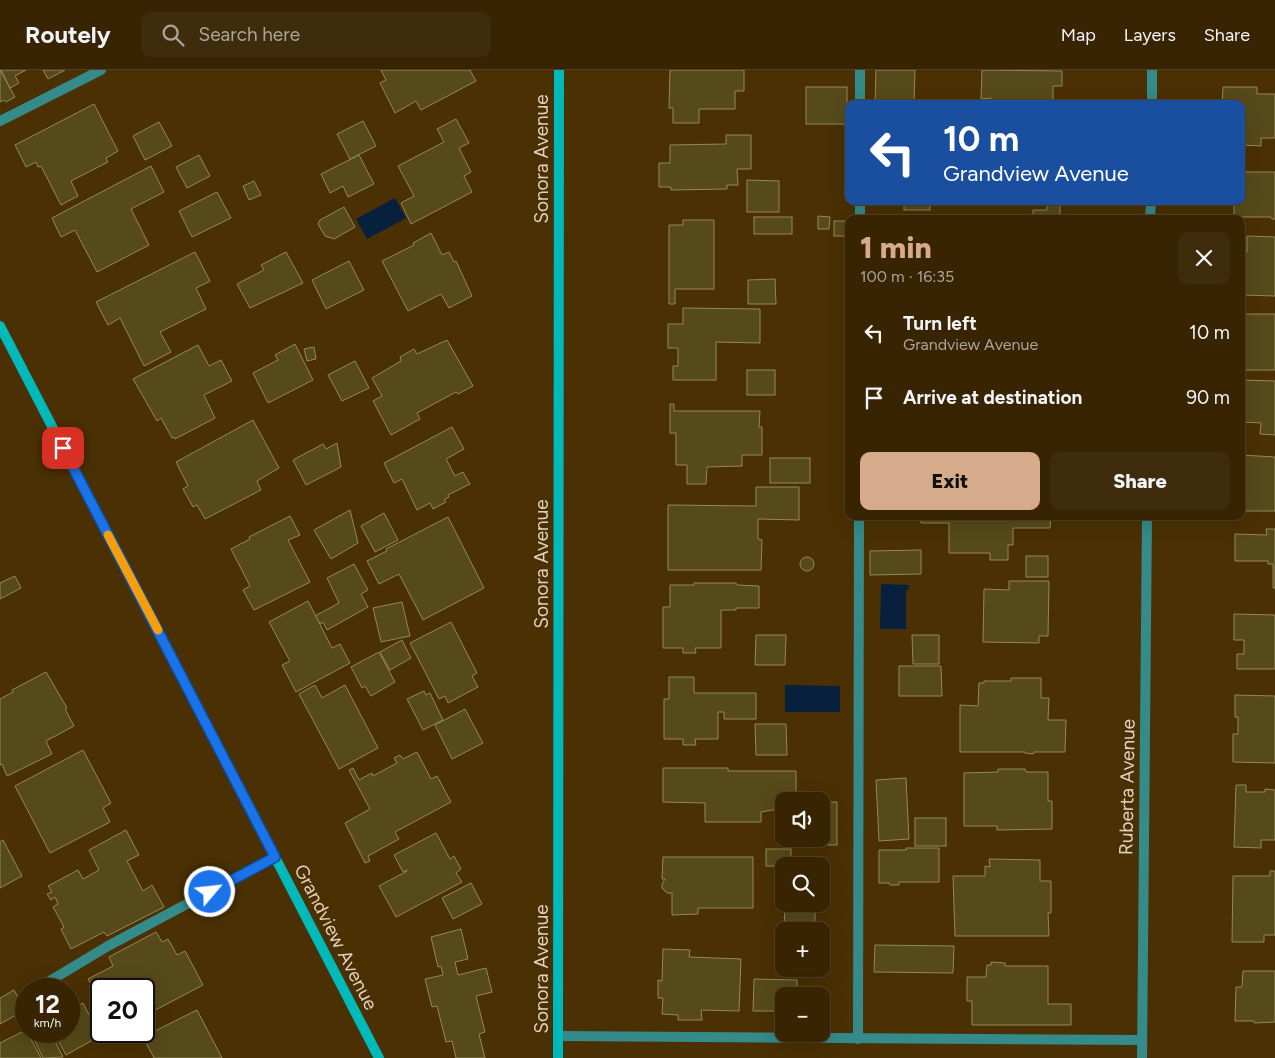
<!DOCTYPE html>
<html lang="en">
<head>
<meta charset="utf-8">
<style>
  :root { --surface:#382402; --page:#3f2c0c; --text:#f1f3f6; --muted:#aba499; --line:#524124; --accent:#d6ab8b }
  body { margin:0; font-family:Figtree,sans-serif; background:var(--page); color:var(--text); height:100vh; display:flex; flex-direction:column; font-size:19px; white-space:nowrap }
  * { box-sizing:border-box; margin:0 }
  p { font-size:16px; color:var(--muted) }
  .icon { flex:none; width:28px; height:28px; fill:none; stroke:currentColor; stroke-width:2; stroke-linecap:round; stroke-linejoin:round }
  .map { position:relative; flex:1; overflow:hidden }
  .drawer { position:absolute; left:845px; top:145px; width:400px; height:305px; display:flex; flex-direction:column; background:var(--surface); border-radius:10px; box-shadow:0 5px 20px #0002,0 0 0 1px var(--line) }
  .drawer>* { flex:none }
  .guide { position:absolute; left:845px; top:30px; width:400px; height:105px; border-radius:10px; box-shadow:0 5px 20px #0002,0 0 0 1px var(--line); background:#1a4fa0; color:#fff; overflow:hidden }
  .tools { position:absolute; left:775px; top:722px; display:grid; gap:10px }
  .tools a { display:grid; place-items:center; width:55px; height:55px; border-radius:10px; background:var(--surface); box-shadow:0 5px 20px #0002,0 0 0 1px var(--line); font-size:25px }
  .speed { position:absolute; left:15px; top:908px; display:flex; gap:10px; font-size:25px; font-weight:700; text-align:center }
  .speed>* { display:grid; place-content:center; width:65px; height:65px; border-radius:50%; background:var(--surface); box-shadow:0 5px 20px #0002,0 0 0 1px var(--line); line-height:1 }
  .speed small { font-size:12px; font-weight:400 }
  .speed .limit { border:2px solid #111; border-radius:8px; background:#fff; color:#111 }
  .pin { position:absolute; display:grid; place-items:center; width:42px; height:42px; color:#fff; margin:-21px; border-radius:10px; box-shadow:0 2px 8px #0006 }
  .me { position:absolute; width:55px; margin:-28px; rotate:62deg; stroke-linejoin:round; filter:drop-shadow(0 0 4px #0008) }
  .turn { display:flex; align-items:center; gap:18px; height:105px; padding:0 15px; font-size:22px }
  .turn .icon { width:65px; height:65px; stroke-width:2.5 }
  .turn b { display:block; font-size:35px; line-height:42px }
  .round { display:grid; place-items:center; flex:none; width:52px; height:52px; border-radius:10px; background:var(--page) }
  .headline { display:flex; align-items:center; justify-content:space-between; height:85px; padding:0 15px }
  h1 { font-size:30px; font-weight:800; line-height:38px; color:var(--accent) }
  .action { display:flex; gap:10px; margin-top:auto; padding:10px 15px }
  .action a { flex:1; height:58px; border-radius:10px; background:var(--accent); color:#111; font-size:20px; font-weight:800; line-height:58px; text-align:center }
  .action a+a { background:var(--page); color:var(--text) }
  ul { padding:0; list-style:none }
  li { display:flex; align-items:center; gap:15px; height:65px; padding:0 15px }
  li div { flex:1 }
  li b { display:block; font-size:19px }
  li em { font-style:normal }
  header { display:flex; align-items:center; gap:30px; box-sizing:border-box; height:70px; padding:0 25px; background:var(--surface); border-bottom:1px solid var(--line) }
  header strong { font-size:24px }
  nav { display:flex; gap:28px; margin-inline-start:auto; font-size:18px }
  .search { width:350px; height:45px; background:var(--page); display:flex; align-items:center; gap:12px; box-sizing:border-box; padding:0 18px; border-radius:10px; color:var(--muted); font-size:19px }
  .map>svg:first-child { display:block }
</style>
</head>
<body>
<header>
<strong>Routely</strong>
<div class="search"><svg class="icon" aria-label="search" viewBox="0 0 24 24"><circle cx="10" cy="10" r="6"/><path d="M15 15l6 6"/></svg>Search here</div>
<nav><a>Map</a><a>Layers</a><a>Share</a></nav>
</header>
<div class="map">
<svg width="1275" height="988" viewBox="0 0 1275 988">
  <rect width="100%" height="100%" fill="#4a3003"/>
  <!-- water -->
  <g fill="#07203e">
    <polygon points="395,128 406,148 367,169 356,149"/>
    <polygon points="881,514 909,515 908,520 906,520 906,559 880,559"/>
    <polygon points="785,615 840,616 840,642 785,642"/>
  </g>
  <!-- building -->
  <g fill="#564a1a" stroke="#958858">
    <polygon points="0,0 15,27 6,32 4,30 0,32"/>
    <polygon points="1,0 26,0 15,6 19,13 10,18"/>
    <polygon points="43,0 65,0 48,9"/>
    <polygon points="381,0 470,0 476,11 421,40 416,31 395,43 380,13 386,10"/>
    <polygon points="670,0 744,0 744,21 735,21 735,39 699,39 699,53 673,53 673,38 669,38"/>
    <polygon points="876,0 915,0 914,34 875,34"/>
    <polygon points="982,0 1062,1 1062,16 1053,16 1053,34 990,34 991,28 981,29"/>
    <rect x="806" y="17" width="41" height="37"/>
    <polygon points="1223,17 1257,17 1257,24 1275,24 1275,68 1261,68 1261,76 1241,75 1241,34 1222,34"/>
    <polygon points="94,34 118,81 106,88 108,92 71,111 78,126 61,135 41,96 38,97 36,92 26,97 15,75"/>
    <polygon points="456,49 469,73 459,78 471,102 464,106 472,122 411,154 401,133 414,126 398,96 444,72 437,59"/>
    <polygon points="363,51 376,76 350,89 337,64"/>
    <polygon points="159,52 172,76 145,90 133,66"/>
    <polygon points="726,65 751,65 751,99 737,99 738,115 727,115 727,119 671,120 671,117 659,117 659,93 670,93 670,75 726,74"/>
    <polygon points="199,85 210,106 187,118 176,97"/>
    <polygon points="359,85 374,114 348,127 343,116 330,123 321,104"/>
    <polygon points="151,96 164,122 131,139 149,175 97,202 75,160 61,167 52,148"/>
    <polygon points="1241,102 1275,102 1275,149 1272,149 1271,147 1234,147 1234,131 1241,131"/>
    <polygon points="747,110 779,111 779,142 747,142"/>
    <polygon points="254,111 261,125 249,130 243,116"/>
    <polygon points="217,122 231,148 192,167 179,141"/>
    <rect x="904" y="131" width="26" height="9"/>
    <polygon points="1047,131 1060,131 1060,145 1033,145 1033,140 1047,140"/>
    <polygon points="344,137 355,157 334,169 325,166 318,154 320,150"/>
    <polygon points="818,146 830,147 829,159 818,159"/>
    <rect x="754" y="147" width="38" height="17"/>
    <polygon points="683,150 714,150 714,219 675,219 675,234 669,234 669,155 683,155"/>
    <rect x="834" y="151" width="11" height="15"/>
    <polygon points="431,163 442,185 449,182 454,192 456,191 472,226 449,238 441,224 408,241 382,191 414,175 413,173"/>
    <polygon points="1247,166 1275,167 1275,226 1241,225 1241,183 1247,182"/>
    <polygon points="195,182 210,211 196,218 206,239 160,262 171,282 144,296 120,248 108,255 96,232"/>
    <polygon points="286,182 303,213 250,238 237,214 264,200 261,195"/>
    <polygon points="349,191 364,220 326,239 312,210"/>
    <polygon points="775,209 776,234 748,234 748,210"/>
    <polygon points="683,238 760,239 760,273 716,272 716,310 673,310 673,296 678,296 678,278 668,278 668,254 683,254"/>
    <polygon points="1244,244 1275,244 1275,300 1241,300 1241,260 1245,260"/>
    <polygon points="447,270 473,316 458,324 456,322 417,343 420,349 391,365 373,331 382,326 372,308 401,291 400,287 414,279 417,284"/>
    <polygon points="295,274 313,310 268,333 253,303 278,290 275,285"/>
    <polygon points="198,275 209,296 221,290 232,311 204,325 215,348 175,369 174,367 172,368 161,348 157,351 133,309"/>
    <polygon points="314,277 316,289 307,291 304,279"/>
    <polygon points="355,291 369,318 342,331 328,305"/>
    <rect x="747" y="300" width="28" height="25"/>
    <polygon points="1241,310 1275,311 1275,365 1260,364 1261,353 1241,352"/>
    <polygon points="670,334 674,334 674,341 760,341 759,357 762,357 762,385 742,385 742,396 707,397 706,414 687,414 687,395 676,395 676,363 670,363"/>
    <polygon points="253,350 279,398 257,411 261,420 205,449 197,435 193,437 183,419 188,416 176,392"/>
    <polygon points="452,357 464,379 446,389 455,406 463,402 470,414 448,425 449,427 444,430 446,432 433,439 430,433 417,440 402,409 394,413 384,393"/>
    <polygon points="337,373 341,397 306,415 293,390 323,374 326,379"/>
    <polygon points="1241,385 1275,387 1275,441 1241,441"/>
    <rect x="770" y="388" width="40" height="25"/>
    <polygon points="756,417 799,417 799,450 758,449 758,469 762,470 761,500 668,500 668,435 756,436"/>
    <polygon points="350,440 358,473 331,489 314,460"/>
    <polygon points="384,443 398,470 375,482 361,456"/>
    <polygon points="290,446 300,465 288,470 310,512 254,540 243,520 250,516 231,479 250,469 249,467"/>
    <polygon points="921,446 1051,446 1050,458 1013,458 1013,475 1008,475 1008,490 990,490 990,483 949,483 949,453 921,453"/>
    <polygon points="448,447 484,518 423,550 399,504 379,514 367,491 387,481 386,479"/>
    <polygon points="1266,459 1275,459 1275,518 1273,518 1273,494 1268,494 1268,491 1235,491 1235,464 1267,465"/>
    <polygon points="921,480 921,504 870,505 870,481"/>
    <rect x="1026" y="486" width="22" height="21"/>
    <circle cx="807" cy="494" r="7"/>
    <polygon points="354,494 368,520 361,524 368,537 327,560 323,552 320,554 315,546 339,533 327,508"/>
    <polygon points="15,506 21,518 0,529 0,513"/>
    <polygon points="1009,511 1049,511 1048,566 1039,566 1039,573 983,572 984,519 1009,520"/>
    <polygon points="694,513 736,513 737,515 759,516 759,538 736,538 736,540 721,540 721,578 695,578 696,583 683,583 683,578 663,578 663,537 670,537 670,515 694,515"/>
    <polygon points="308,531 332,578 340,574 350,593 296,622 282,595 290,591 269,552"/>
    <polygon points="402,532 410,566 381,572 373,538"/>
    <polygon points="1234,544 1275,545 1275,599 1237,599 1237,584 1244,584 1244,570 1234,570"/>
    <polygon points="451,552 477,603 472,606 478,617 448,633 445,626 439,629 410,573"/>
    <polygon points="756,565 786,565 785,595 755,595"/>
    <polygon points="912,565 939,565 939,594 913,594"/>
    <polygon points="402,570 411,588 390,600 380,582"/>
    <polygon points="379,582 395,612 371,626 365,616 362,618 351,597"/>
    <polygon points="899,596 941,596 942,626 899,626"/>
    <polygon points="46,602 67,638 65,639 74,656 46,671 52,684 7,706 2,694 0,695 0,629 13,622 12,620"/>
    <polygon points="669,607 694,607 694,623 756,623 756,649 724,649 724,642 718,642 718,669 695,669 696,675 683,675 683,669 664,669 664,629 669,629"/>
    <polygon points="1011,608 1041,608 1041,628 1049,628 1048,650 1066,650 1065,682 1034,682 1033,684 1025,683 1025,682 960,682 960,635 978,636 979,613 984,613 984,611 1011,611"/>
    <polygon points="315,615 322,628 345,615 378,678 339,699 299,624"/>
    <polygon points="424,621 426,625 430,623 443,650 423,660 407,629"/>
    <polygon points="1235,625 1275,626 1275,693 1233,692 1233,664 1238,664 1238,647 1235,647"/>
    <polygon points="465,639 483,673 452,689 435,655"/>
    <polygon points="755,654 786,654 787,685 756,685"/>
    <polygon points="83,680 111,733 103,738 110,752 50,783 15,716"/>
    <polygon points="417,682 431,709 437,706 451,732 395,762 399,769 368,786 370,791 365,793 345,753 370,739 349,700 353,698 359,710 372,703 373,706 397,693 394,688 400,685 403,689"/>
    <polygon points="663,698 728,698 728,701 796,701 796,731 784,731 784,738 761,742 761,752 705,752 705,733 663,732"/>
    <polygon points="998,699 1025,699 1026,702 1048,702 1048,731 1052,731 1052,759 997,760 997,756 964,756 964,703 998,702"/>
    <polygon points="906,708 909,769 879,771 876,710"/>
    <polygon points="1236,715 1246,715 1246,722 1265,722 1265,719 1275,720 1275,770 1261,770 1261,778 1234,777"/>
    <polygon points="821,732 837,732 837,775 793,775 793,769 821,769"/>
    <rect x="915" y="748" width="31" height="28"/>
    <polygon points="126,760 139,785 127,791 143,821 152,815 164,837 107,866 104,862 71,879 61,859 64,857 53,837 58,834 55,827 51,830 47,824 52,822 48,816 78,800 83,809 99,800 89,780"/>
    <polygon points="436,763 450,789 454,786 461,799 456,803 462,812 396,847 379,816 407,801 407,800 403,802 394,785"/>
    <polygon points="3,770 22,806 0,818 0,772"/>
    <polygon points="906,778 939,778 939,812 899,812 899,815 890,815 889,813 879,813 879,780 906,780"/>
    <rect x="766" y="779" width="25" height="17"/>
    <polygon points="663,787 753,787 753,838 698,838 698,844 672,845 672,823 667,823 662,818 662,814 665,809 662,809"/>
    <polygon points="989,789 1040,790 1040,811 1051,811 1051,843 1048,843 1049,866 955,866 953,806 985,806 985,796 990,797"/>
    <polygon points="1270,801 1275,801 1275,865 1264,865 1264,872 1232,872 1233,806 1270,806"/>
    <polygon points="471,813 482,834 453,849 442,828"/>
    <polygon points="785,834 815,834 815,861 784,861"/>
    <polygon points="461,859 468,889 455,892 458,905 486,898 492,922 476,926 485,962 479,964 485,988 456,988 452,971 446,972 437,936 432,937 425,909 443,905 441,896 438,897 431,867"/>
    <polygon points="156,862 162,872 168,869 177,885 185,881 203,915 144,946 144,919 101,919 101,933 88,909 113,896 109,887"/>
    <polygon points="875,875 954,876 953,903 874,902"/>
    <polygon points="663,879 690,880 689,887 741,889 739,941 701,940 702,950 678,950 678,945 662,944 663,928 658,928 658,910 662,911"/>
    <polygon points="991,892 1005,893 1005,896 1048,896 1048,934 1071,934 1071,955 972,955 972,931 967,931 967,907 986,907 987,895 991,895"/>
    <polygon points="1243,901 1275,901 1275,952 1254,953 1254,951 1235,951 1236,917 1242,917"/>
    <polygon points="754,909 797,910 797,926 784,926 784,941 753,941"/>
    <polygon points="14,920 25,940 0,954 0,928"/>
    <polygon points="83,933 100,966 66,985 53,961 69,961 69,941"/>
    <polygon points="197,940 222,988 154,988 143,967"/>
    <polygon points="26,960 41,988 0,988 0,973"/>
    <polygon points="40,961 50,961 63,987 43,988 32,965"/>
  </g>
  <g fill="none" stroke-linecap="round" stroke-linejoin="round">
    <!-- lane -->
    <g stroke="#358a8a" stroke-width="10">
      <polyline points="860,34 860,0"/>
      <polyline points="0,51 101,0"/>
      <polyline points="860,149 860,131"/>
      <polyline points="43,919 48,912 108,876 275,787"/>
      <polyline points="558,966 1141,970"/>
      <polyline points="858,969 859,446"/>
    </g>
    <!-- street -->
    <g stroke="#358a8a" stroke-width="10">
      <polyline points="1152,34 1152,0"/>
      <polyline points="1150,149 1151,131"/>
      <polyline points="1142,988 1147,446"/>
    </g>
    <!-- secondary -->
    <g stroke="#00b9ba" stroke-width="10">
      <polyline points="0,256 379,988"/>
      <polyline points="558,988 559,0"/>
    </g>
  </g>
  <g fill="none" stroke-linecap="round" stroke-linejoin="round">
    <!-- route casing -->
    <g stroke="#114b97" stroke-width="12">
      <polyline id="route" points="63,378 275,787 210,822"/>
    </g>
    <!-- route -->
    <use href="#route" stroke="#1a73e8" stroke-width="9"/>
    <!-- slow -->
    <polyline stroke="#f59e0b" stroke-width="9" points="108,465 158,560"/>
  </g>
  <g text-anchor="middle" dominant-baseline="central" stroke-width="4" stroke-linejoin="round" paint-order="stroke">
    <!-- street labels -->
    <g font-size="19" fill="#e1d1bc" stroke="#4a3003">
      <text transform="translate(541 89) rotate(-90)">Sonora Avenue</text>
      <text transform="translate(541 494) rotate(-90)">Sonora Avenue</text>
      <text transform="translate(1127 717) rotate(-89)">Ruberta Avenue</text>
      <text transform="translate(336 867) rotate(63)">Grandview Avenue</text>
      <text transform="translate(541 899) rotate(-90)">Sonora Avenue</text>
    </g>
  </g>
</svg>
<div class="tools">
<a><svg class="icon" aria-label="sound" viewBox="0 0 24 24"><path d="M4 9h4l5-4v14l-5-4H4zM17 9q2 3 0 6"/></svg></a>
<a><svg class="icon" aria-label="search" viewBox="0 0 24 24"><circle cx="10" cy="10" r="6"/><path d="M15 15l6 6"/></svg></a>
<a>+</a>
<a>−</a>
</div>
<div class="speed"><div>12<small>km/h</small></div><div class="limit">20</div></div>
<div class="pin" style="left:63px;top:378px;background:#d93025"><svg class="icon" aria-label="arrive" viewBox="0 0 24 24"><path d="M6 21V4h12l-3 4 3 4H6"/></svg></div>
<svg class="me" style="left:210px;top:822px" viewBox="-20 -20 40 40"><circle r="17" fill="#1a73e8" stroke="#fff" stroke-width="3"/><path d="M0-11L8 9 0 5-8 9z" fill="#fff"/></svg>
<div class="guide">
<div class="turn"><svg class="icon" aria-label="left" viewBox="0 0 24 24"><path d="M17 20v-9H6M10 6l-5 5 5 5"/></svg><div><b>10 m</b>Grandview Avenue</div></div>
</div>
<section class="drawer">
<div class="headline"><div><h1>1 min</h1><p>100 m · 16:35</p></div><a class="round"><svg class="icon" aria-label="close" viewBox="0 0 24 24"><path d="M6 6l12 12M18 6L6 18"/></svg></a></div>
<ul>
<li><svg class="icon" aria-label="left" viewBox="0 0 24 24"><path d="M17 20v-9H6M10 6l-5 5 5 5"/></svg><div><b>Turn left</b><p>Grandview Avenue</p></div><em>10 m</em></li>
<li><svg class="icon" aria-label="arrive" viewBox="0 0 24 24"><path d="M6 21V4h12l-3 4 3 4H6"/></svg><div><b>Arrive at destination</b></div><em>90 m</em></li>
</ul>
<div class="action"><a>Exit</a><a>Share</a></div>
</section>
</div>
</body>
</html>
